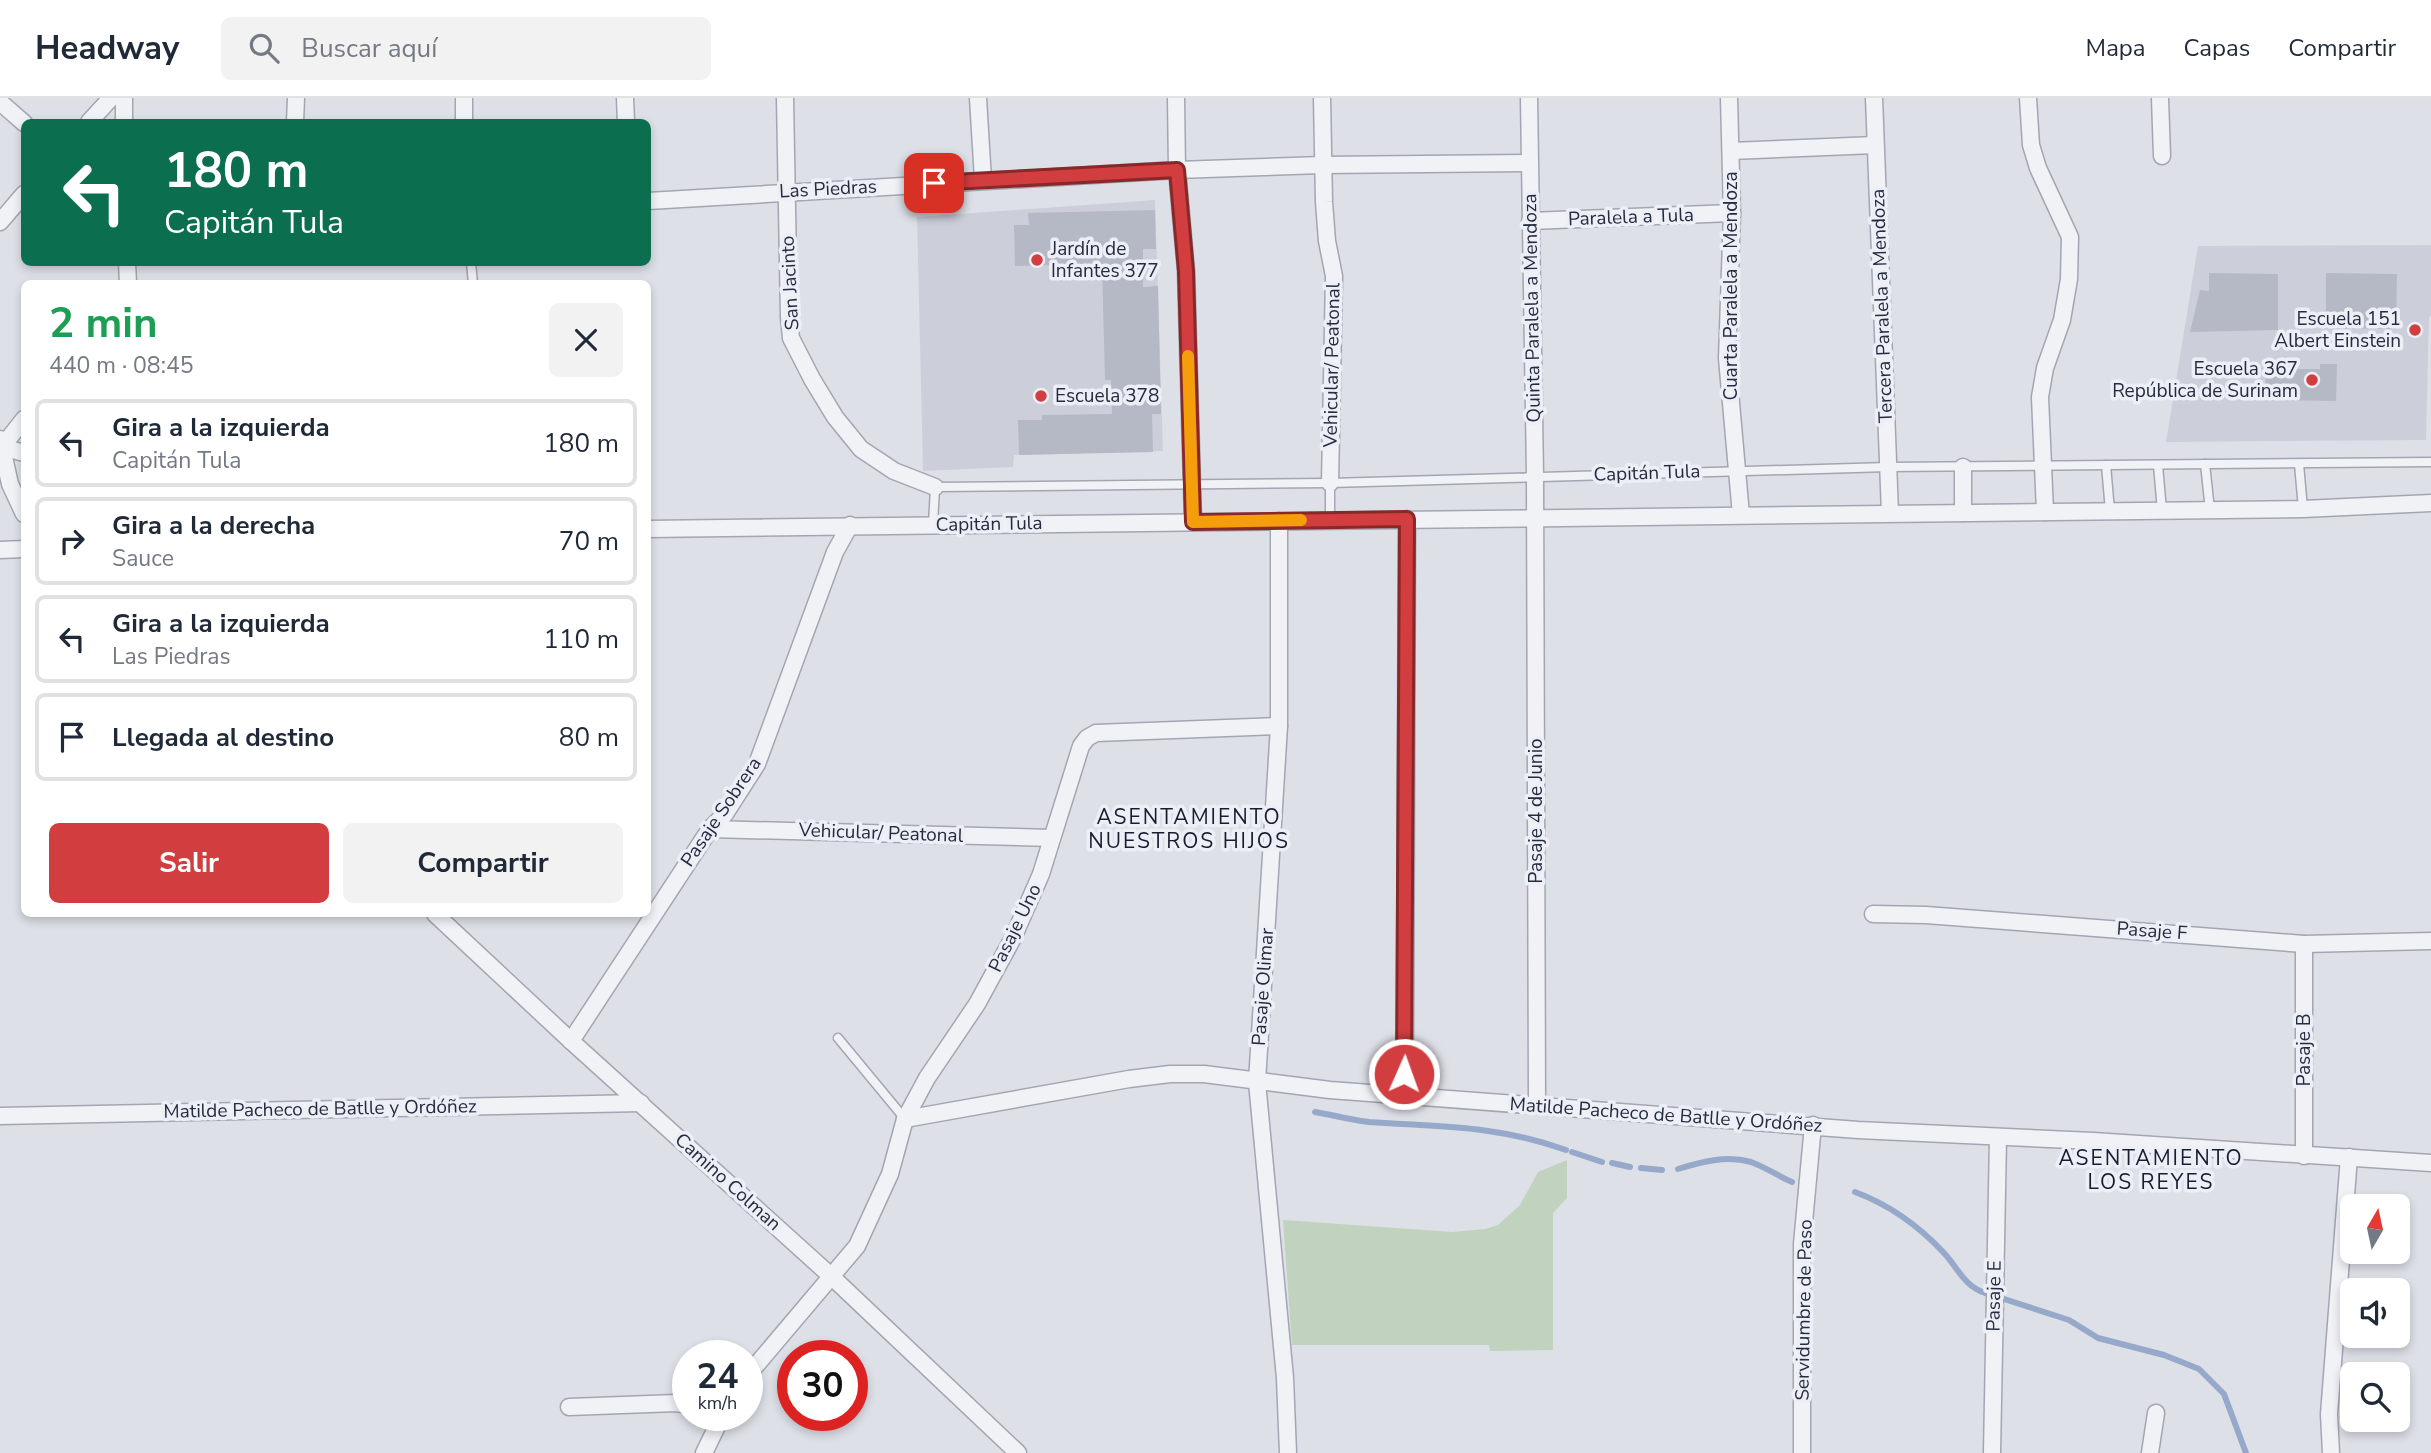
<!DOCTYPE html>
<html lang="es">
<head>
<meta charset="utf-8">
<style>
  :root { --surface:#fff; --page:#f2f2f3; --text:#1f2937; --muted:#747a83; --line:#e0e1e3; --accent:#d23d3f }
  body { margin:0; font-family:"Nunito Sans",sans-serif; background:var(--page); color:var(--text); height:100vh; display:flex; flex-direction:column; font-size:26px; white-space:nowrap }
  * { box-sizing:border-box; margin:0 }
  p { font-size:23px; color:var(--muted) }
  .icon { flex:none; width:38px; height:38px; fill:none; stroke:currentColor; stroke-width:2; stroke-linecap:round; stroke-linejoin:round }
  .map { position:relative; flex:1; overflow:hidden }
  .details { position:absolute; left:21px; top:182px; width:630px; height:637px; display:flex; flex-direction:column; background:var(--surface); border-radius:10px; box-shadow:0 4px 10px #0003 }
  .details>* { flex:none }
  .hud { position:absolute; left:21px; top:21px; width:630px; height:147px; border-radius:10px; box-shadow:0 4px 10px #0003; background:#0b6e4f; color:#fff; overflow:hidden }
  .needle { width:46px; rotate:9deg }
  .tools { position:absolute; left:2340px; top:1096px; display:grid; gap:14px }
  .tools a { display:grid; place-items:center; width:70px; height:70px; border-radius:10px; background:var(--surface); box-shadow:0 4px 10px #0003; font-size:35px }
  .speed { position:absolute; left:672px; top:1242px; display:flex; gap:14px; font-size:35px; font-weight:700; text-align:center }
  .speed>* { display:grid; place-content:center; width:91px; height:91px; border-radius:50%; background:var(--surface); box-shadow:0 4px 10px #0003; line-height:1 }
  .speed small { font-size:18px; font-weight:400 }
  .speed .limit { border:10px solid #d22; background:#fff; color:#111 }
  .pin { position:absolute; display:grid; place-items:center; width:60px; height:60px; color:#fff; margin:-30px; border-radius:14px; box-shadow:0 4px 10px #0006 }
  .me { position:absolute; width:77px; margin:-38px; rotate:2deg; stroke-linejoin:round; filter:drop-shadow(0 0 5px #0008) }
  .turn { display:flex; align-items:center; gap:24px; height:147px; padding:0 28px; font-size:32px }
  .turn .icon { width:91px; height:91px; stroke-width:2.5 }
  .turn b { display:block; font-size:49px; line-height:60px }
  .round { display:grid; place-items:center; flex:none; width:74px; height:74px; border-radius:10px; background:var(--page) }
  .overview { display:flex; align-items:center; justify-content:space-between; height:119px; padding:0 28px }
  h1 { font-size:42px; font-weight:700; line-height:52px; color:#1e9e55 }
  .button { display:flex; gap:14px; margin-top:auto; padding:14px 28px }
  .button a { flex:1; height:80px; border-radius:10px; background:var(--accent); color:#fff; font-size:28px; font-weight:700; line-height:80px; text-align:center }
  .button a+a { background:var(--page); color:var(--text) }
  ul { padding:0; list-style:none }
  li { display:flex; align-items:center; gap:21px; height:88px; margin:0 14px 10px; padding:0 14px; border:4px solid var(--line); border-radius:10px }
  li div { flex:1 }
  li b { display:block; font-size:26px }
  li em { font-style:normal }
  header { display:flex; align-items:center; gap:42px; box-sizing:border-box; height:98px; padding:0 35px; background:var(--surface); border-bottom:2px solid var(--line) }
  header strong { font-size:33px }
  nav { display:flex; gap:38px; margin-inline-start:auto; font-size:24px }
  .search { width:490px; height:63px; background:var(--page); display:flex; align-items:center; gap:18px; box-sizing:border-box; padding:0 24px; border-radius:10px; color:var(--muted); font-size:26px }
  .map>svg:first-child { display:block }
</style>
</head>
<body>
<header>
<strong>Headway</strong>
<div class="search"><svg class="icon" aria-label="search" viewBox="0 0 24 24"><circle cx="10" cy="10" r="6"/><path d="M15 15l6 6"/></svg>Buscar aquí</div>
<nav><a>Mapa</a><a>Capas</a><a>Compartir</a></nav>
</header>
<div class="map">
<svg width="2431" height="1355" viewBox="0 0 2431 1355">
  <rect width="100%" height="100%" fill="#dee0e8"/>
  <!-- built -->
  <g fill="#cccfda">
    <polygon points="1155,102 1163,353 1014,357 1013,369 923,373 917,119"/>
    <polygon points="2431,147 2431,218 2429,219 2426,342 2166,344 2198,148"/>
  </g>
  <!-- green -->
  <polygon fill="#c1d2be" points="1567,1062 1567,1100 1553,1115 1553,1252 1490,1253 1489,1247 1292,1247 1283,1122 1452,1134 1485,1131 1498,1127 1520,1107 1538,1074"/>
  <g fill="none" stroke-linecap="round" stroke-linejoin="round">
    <!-- stream -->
    <g stroke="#97a9ca" stroke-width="6">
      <path d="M1315,1014C1333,1017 1351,1022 1369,1024C1440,1029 1497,1027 1566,1052"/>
      <polyline points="1572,1054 1602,1064"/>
      <polyline points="1612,1065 1630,1069"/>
      <polyline points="1641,1070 1662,1072"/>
      <path d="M1678,1071C1701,1064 1726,1057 1751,1064C1765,1069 1778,1078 1792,1084"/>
      <path d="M1855,1094C1890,1107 1918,1127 1944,1155C1958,1170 1964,1188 1985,1195"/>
      <polyline points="2001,1200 2069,1222 2098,1240 2164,1257 2199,1271 2224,1296 2246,1355"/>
    </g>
  </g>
  <!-- building -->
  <g fill="#b5b9c5">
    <polygon points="1155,112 1156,151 1143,151 1143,189 1158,188 1161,316 1152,316 1153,354 1019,357 1018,322 1042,322 1042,317 1112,316 1111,282 1105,282 1102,166 1015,168 1014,127 1029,127 1028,115"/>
    <polygon points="2209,175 2278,176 2278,232 2190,234 2200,192 2209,193"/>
    <polygon points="2326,175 2397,176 2396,231 2326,230"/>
    <polygon points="2320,266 2337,266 2336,303 2265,302 2266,271 2320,271"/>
  </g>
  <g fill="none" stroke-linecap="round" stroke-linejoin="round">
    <!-- service casing -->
    <g stroke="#a3a6b2" stroke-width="11">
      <g id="service">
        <polyline points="471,164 473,186"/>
        <polyline points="2205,366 2210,412"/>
        <polyline points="2299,366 2303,411"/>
        <polyline points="2106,367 2110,413"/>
        <polyline points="2158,367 2162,413"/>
        <polyline points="1330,422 1330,385 1888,369 2431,364"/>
        <polyline points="933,427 935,389 1330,385"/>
        <polyline points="838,940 905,1021"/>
      </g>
    </g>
    <!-- minor casing -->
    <g stroke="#a3a6b2" stroke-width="19">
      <g id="minor">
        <polyline points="124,0 124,24"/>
        <polyline points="464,0 464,24"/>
        <polyline points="625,0 626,24"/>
        <polyline points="785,0 789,219 791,240 812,281 835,319 861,351 894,373 935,389"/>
        <polyline points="978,0 983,82"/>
        <polyline points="1176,0 1177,72 1186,173 1193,424"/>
        <polyline points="1322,0 1324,104 1327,143 1334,178 1330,385"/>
        <polyline points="1529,0 1535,378 1537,1007"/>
        <polyline points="1729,0 1732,115 1727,260 1741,417"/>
        <polyline points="1874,0 1890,415"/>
        <polyline points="2028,0 2031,47 2038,70 2070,139 2069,181 2062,222 2045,270 2040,299 2045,414"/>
        <polyline points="2160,0 2162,58"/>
        <polyline points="0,4 24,25"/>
        <polyline points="89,24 111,0"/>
        <polyline points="295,24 296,0"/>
        <polyline points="1731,53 1875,47"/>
        <polyline points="648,103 1177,72 1322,67 1529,65"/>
        <polyline points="1530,123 1732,115"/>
        <polyline points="0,124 24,96"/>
        <polyline points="127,164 128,186"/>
        <polyline points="24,321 2,349 24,355"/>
        <polyline points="0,341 10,386 24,416"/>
        <polyline points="1963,415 1963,369"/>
        <polyline points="1279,423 1279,628 1257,984 1285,1280 1288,1355"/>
        <polyline points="648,431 2303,411 2431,405"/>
        <polyline points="0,452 24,451"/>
        <polyline points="710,731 1052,740"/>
        <polyline points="435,816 571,943 832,1179 1018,1355"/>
        <polyline points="1873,816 1926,817 2304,846 2431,843"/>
        <polyline points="2304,846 2304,1058"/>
        <polyline points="571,943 710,731 725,716 757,666 835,454 850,427"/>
        <polyline points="1403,997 1405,936 1407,421"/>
        <polyline points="0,1018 641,1005"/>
        <polyline points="905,1021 1129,981 1170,976 1204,976 1330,992 1858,1032 2093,1043 2431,1065"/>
        <polyline points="747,1278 857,1148 890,1076 905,1021 927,980 977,906 1013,840 1041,776 1081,648 1087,640 1096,635 1279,628"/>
        <polyline points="569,1309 676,1305 688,1307"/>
        <polyline points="704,1355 722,1318"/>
        <polyline points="1802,1355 1802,1146 1813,1027"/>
        <polyline points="1992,1355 1998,1040"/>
        <polyline points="2150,1355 2156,1315"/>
        <polyline points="2331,1355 2329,1316 2349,1059"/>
      </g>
    </g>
    <!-- service -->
    <use href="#service" stroke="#f0f2f6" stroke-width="8"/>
    <!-- minor -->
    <use href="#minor" stroke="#f0f2f6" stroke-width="16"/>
  </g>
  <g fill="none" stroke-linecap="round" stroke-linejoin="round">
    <!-- route casing -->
    <g stroke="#882829" stroke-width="18">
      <polyline id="route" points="934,85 1177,72 1186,173 1193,424 1407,421 1404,976"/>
    </g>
    <!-- route -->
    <use href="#route" stroke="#d23d3f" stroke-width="12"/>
    <!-- slow -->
    <polyline stroke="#f59e0b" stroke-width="12" points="1188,258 1193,424 1301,422"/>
  </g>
  <!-- markers -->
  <g fill="#d23d3f" stroke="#edeff6" stroke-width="2.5">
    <circle cx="1037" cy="162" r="7"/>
    <circle cx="2415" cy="232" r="7"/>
    <circle cx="2312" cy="282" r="7"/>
    <circle cx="1041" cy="298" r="7"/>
  </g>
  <g text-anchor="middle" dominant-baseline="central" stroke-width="7" stroke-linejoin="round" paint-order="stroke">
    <!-- street labels -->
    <g font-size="19" fill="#262c3f" stroke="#edeff6">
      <text transform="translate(828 91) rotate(-3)">Las Piedras</text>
      <text transform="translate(1631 119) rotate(-2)">Paralela a Tula</text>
      <text transform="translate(790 185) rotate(-93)">San Jacinto</text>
      <text transform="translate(1731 188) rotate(-90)">Cuarta Paralela a Mendoza</text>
      <text transform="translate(1882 208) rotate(-92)">Tercera Paralela a Mendoza</text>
      <text transform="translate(1532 210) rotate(-91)">Quinta Paralela a Mendoza</text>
      <text transform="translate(1332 267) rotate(-89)">Vehicular/ Peatonal</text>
      <text transform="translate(1647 375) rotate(-2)">Capitán Tula</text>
      <text transform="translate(989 426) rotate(-1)">Capitán Tula</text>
      <text transform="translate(1536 713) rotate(-90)">Pasaje 4 de Junio</text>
      <text transform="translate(721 714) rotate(-56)">Pasaje Sobrera</text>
      <text transform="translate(881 735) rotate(2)">Vehicular/ Peatonal</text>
      <text transform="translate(1015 830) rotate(-64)">Pasaje Uno</text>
      <text transform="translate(2152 833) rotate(4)">Pasaje F</text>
      <text transform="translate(1263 889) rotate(-86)">Pasaje Olimar</text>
      <text transform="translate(2304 952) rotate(-90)">Pasaje B</text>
      <text transform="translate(320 1011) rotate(-1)">Matilde Pacheco de Batlle y Ordóñez</text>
      <text transform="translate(1666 1017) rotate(4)">Matilde Pacheco de Batlle y Ordóñez</text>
      <text transform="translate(728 1084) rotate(42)">Camino Colman</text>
      <text transform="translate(1994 1198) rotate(-89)">Pasaje E</text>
      <text transform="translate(1804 1212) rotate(-89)">Servidumbre de Paso</text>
    </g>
    <!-- poi labels -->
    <g font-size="19" fill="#262c3f" stroke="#edeff6" text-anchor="start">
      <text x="1051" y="151">Jardín de<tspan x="1051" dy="22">Infantes 377</tspan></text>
      <text x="2401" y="221" text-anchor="end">Escuela 151<tspan x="2401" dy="22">Albert Einstein</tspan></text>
      <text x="2298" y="271" text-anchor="end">Escuela 367<tspan x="2298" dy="22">República de Surinam</tspan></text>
      <text x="1055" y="298">Escuela 378</text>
    </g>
    <!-- neighbourhood labels -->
    <g font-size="21" letter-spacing="2" fill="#191d30" stroke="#edeff6">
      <text x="1189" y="719">ASENTAMIENTO<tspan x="1189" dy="24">NUESTROS HIJOS</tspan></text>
      <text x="2151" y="1060">ASENTAMIENTO<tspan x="2151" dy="24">LOS REYES</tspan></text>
    </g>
  </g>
</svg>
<div class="tools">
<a><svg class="needle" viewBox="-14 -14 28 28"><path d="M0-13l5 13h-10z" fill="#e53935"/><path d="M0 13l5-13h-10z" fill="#747a83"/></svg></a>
<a><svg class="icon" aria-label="sound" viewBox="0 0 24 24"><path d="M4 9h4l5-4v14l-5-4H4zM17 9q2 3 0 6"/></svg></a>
<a><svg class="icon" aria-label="search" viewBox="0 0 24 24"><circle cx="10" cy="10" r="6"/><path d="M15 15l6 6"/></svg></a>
</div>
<div class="speed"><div>24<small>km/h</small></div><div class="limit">30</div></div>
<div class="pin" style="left:934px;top:85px;background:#d93025"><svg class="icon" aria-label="arrive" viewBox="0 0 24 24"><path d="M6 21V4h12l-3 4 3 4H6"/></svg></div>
<svg class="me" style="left:1404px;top:976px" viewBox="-20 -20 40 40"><circle r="17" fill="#d23d3f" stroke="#fff" stroke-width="3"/><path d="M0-11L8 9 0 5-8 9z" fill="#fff"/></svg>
<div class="hud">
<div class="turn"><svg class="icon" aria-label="left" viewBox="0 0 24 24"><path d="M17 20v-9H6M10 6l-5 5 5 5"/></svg><div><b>180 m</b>Capitán Tula</div></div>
</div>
<section class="details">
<div class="overview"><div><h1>2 min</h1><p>440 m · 08:45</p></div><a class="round"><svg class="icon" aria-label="close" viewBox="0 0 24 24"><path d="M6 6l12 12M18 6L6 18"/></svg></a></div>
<ul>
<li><svg class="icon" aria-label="left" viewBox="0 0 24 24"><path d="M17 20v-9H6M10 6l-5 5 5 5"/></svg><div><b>Gira a la izquierda</b><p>Capitán Tula</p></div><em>180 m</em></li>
<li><svg class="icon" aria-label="right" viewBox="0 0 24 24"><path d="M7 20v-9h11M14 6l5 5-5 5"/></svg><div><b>Gira a la derecha</b><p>Sauce</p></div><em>70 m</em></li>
<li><svg class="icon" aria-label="left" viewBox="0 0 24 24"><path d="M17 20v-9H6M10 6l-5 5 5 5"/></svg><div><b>Gira a la izquierda</b><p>Las Piedras</p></div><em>110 m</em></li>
<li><svg class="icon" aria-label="arrive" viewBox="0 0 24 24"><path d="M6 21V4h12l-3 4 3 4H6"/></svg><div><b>Llegada al destino</b></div><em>80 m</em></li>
</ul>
<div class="button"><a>Salir</a><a>Compartir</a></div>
</section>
</div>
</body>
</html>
